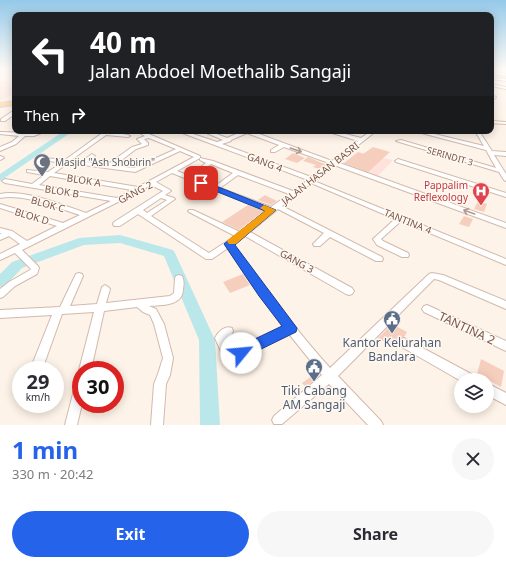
<!DOCTYPE html>
<html lang="en">
<head>
<meta charset="utf-8">
<style>
  :root { --surface:#fff; --page:#f7f7f7; --text:#2b2b33; --muted:#7c7c81; --accent:#2563eb }
  body { margin:0; font-family:"Noto Sans",sans-serif; background:var(--page); color:var(--text); height:100vh; display:flex; flex-direction:column; font-size:15px; white-space:nowrap }
  * { box-sizing:border-box; margin:0 }
  p { font-size:13px; color:var(--muted) }
  .icon { flex:none; width:22px; height:22px; fill:none; stroke:currentColor; stroke-width:2; stroke-linecap:round; stroke-linejoin:round }
  .map { position:relative; height:425px; overflow:hidden }
  .sheet { display:flex; flex-direction:column; background:var(--surface); flex:1 }
  .sheet>* { flex:none }
  .guide { position:absolute; left:12px; top:12px; width:482px; height:122px; border-radius:8px; box-shadow:0 2px 10px #0003; background:#202124; color:#fff; overflow:hidden }
  .tools { position:absolute; left:454px; top:373px; display:grid; gap:8px }
  .tools a { display:grid; place-items:center; width:40px; height:40px; border-radius:50%; background:var(--surface); box-shadow:0 2px 10px #0003; font-size:20px }
  .speed { position:absolute; left:12px; top:361px; display:flex; gap:8px; font-size:20px; font-weight:700; text-align:center }
  .speed>* { display:grid; place-content:center; width:52px; height:52px; border-radius:50%; background:var(--surface); box-shadow:0 2px 10px #0003; line-height:1 }
  .speed small { font-size:10px; font-weight:400 }
  .speed .limit { border:6px solid #d22; background:#fff; color:#111 }
  .pin { position:absolute; display:grid; place-items:center; width:34px; height:34px; color:#fff; margin:-17px; border-radius:8px; box-shadow:0 2px 6px #0006 }
  .me { position:absolute; width:44px; margin:-22px; rotate:62deg; stroke-linejoin:round; filter:drop-shadow(0 0 3px #0008) }
  .turn { display:flex; align-items:center; gap:14px; height:84px; padding:0 12px; font-size:18px }
  .turn .icon { width:52px; height:52px; stroke-width:2.5 }
  .turn b { display:block; font-size:28px; line-height:34px }
  .then { display:flex; align-items:center; height:38px; padding:0 12px; background:#0003; gap:8px; font-size:15px }
  .round { display:grid; place-items:center; flex:none; width:42px; height:42px; border-radius:21px; background:var(--page) }
  .overview { display:flex; align-items:center; justify-content:space-between; height:68px; padding:0 12px }
  h1 { font-size:24px; font-weight:700; line-height:30px; color:var(--accent) }
  .button { display:flex; gap:8px; margin-top:auto; padding:8px 12px }
  .button a { flex:1; height:46px; border-radius:24px; background:var(--accent); color:#fff; font-size:16px; font-weight:700; line-height:46px; text-align:center }
  .button a+a { background:var(--page); color:var(--text) }
  .map>svg:first-child { display:block }
</style>
</head>
<body>
<div class="map">
<svg width="506" height="425" viewBox="0 0 506 425">
  <rect width="100%" height="100%" fill="#fef3e8"/>
  <!-- commercial -->
  <g fill="#ffe2db">
    <polygon points="0,81 15,82 15,93 0,101"/>
    <polygon points="358,152 393,160 378,176 344,164"/>
  </g>
  <g fill="none" stroke-linecap="round" stroke-linejoin="round">
    <!-- river -->
    <g fill="#bae8ea" fill-rule="evenodd">
      <polygon points="64,131 73,131 0,181 0,174"/>
      <polygon points="120,235 173,250 175,253 215,340 220,425 200,425 199,340 164,256 120,243 84,245 22,268 5,286 0,287 0,274 12,262 79,238"/>
    </g>
  </g>
  <!-- building -->
  <g fill="#f6cebe">
    <polygon points="373,147 390,152 368,172 344,163 358,152 363,154"/>
    <polygon points="293,153 305,158 297,163 285,159"/>
    <polygon points="308,157 322,163 326,164 319,169 313,167 316,165 303,161"/>
    <polygon points="265,195 277,201 271,205 258,200"/>
    <polygon points="478,201 487,204 484,212 474,209"/>
    <polygon points="248,205 264,211 239,230 222,222"/>
    <polygon points="464,216 473,219 469,227 459,224"/>
    <polygon points="243,274 250,285 230,293 223,282"/>
    <polygon points="392,324 407,332 404,337 399,340 397,349 378,338"/>
    <polygon points="481,359 504,371 501,387 477,374"/>
    <polygon points="318,372 320,375 306,387 302,383"/>
  </g>
  <g fill="none" stroke-linecap="round" stroke-linejoin="round">
    <!-- minor casing -->
    <g stroke="#d2b9ac" stroke-width="2">
      <g id="minor">
        <polygon points="9,70 15,70 0,73 0,71"/>
        <polygon points="491,71 506,74 506,76 491,73"/>
        <polygon points="491,77 506,79 506,81 491,79"/>
        <polygon points="491,84 506,87 506,89 491,86"/>
        <polygon points="491,95 496,97 491,102"/>
        <polygon points="13,111 15,111 15,114 5,121 1,121 1,119"/>
        <polygon points="491,121 506,122 506,124 491,123"/>
        <polygon points="40,131 46,131 34,136 25,136 16,144 0,151 0,147 12,142 19,136 0,134 0,132 33,133"/>
        <path d="M105,131H110V132L128,135L130,136L128,137L106,135L71,160L81,162L92,154L95,156L87,162L107,165L132,147L142,144L137,139L145,136L136,131H142L200,156V158L213,161L293,191L308,180L177,131H184L217,142L223,140L202,131H209L227,138L243,131H251L332,161L358,141L326,131H334L361,138L371,131H376L337,162L506,223V228L334,165L314,181L506,259V265L401,221L381,239L383,241L408,253L409,255L408,257H402L377,245L373,239L395,219L311,183L282,206L382,257L383,259L382,261H376L330,237L320,246H314L313,244L324,233L278,209L250,232L352,288L354,291L352,294L349,295L346,294L245,236L233,245C264,287 295,329 330,368L429,274L432,273L443,275L506,301V309L439,280L434,279L338,376L381,421L383,425H368L329,384L282,424H274L272,420L274,416L322,375L289,334L233,361L223,356L215,338C218,332 225,325 232,328L233,331L232,334L226,339L231,348L234,350L283,327L248,279L228,248L212,259H206L138,214L120,226H114L113,224L114,222L163,191L151,185L120,201L22,250L38,266L39,268L37,274L15,286L3,297L0,298V289L9,282L30,270L31,269L15,253L0,260V254L20,244L9,236L0,240V234L2,233H0V228L12,231L27,241L57,226L0,208V204L63,223L80,215C57,208 24,193 0,198V194C24,189 63,205 86,213L111,201L5,183L2,181L5,179L32,184L44,175L27,172V170L48,172L61,163L44,160V158L65,160ZM247,133L279,145L271,150V152H275L284,147L329,163L311,177L222,144L231,141V140ZM149,138L176,149L134,168L114,166L136,149L148,145V143L144,139ZM180,151L194,157L138,187L54,173L68,163L135,172ZM200,158V160L206,163L195,171V173H199L211,164L233,173L215,186L177,171ZM172,173L267,211L240,232L193,210H189L188,211L189,212L235,236L209,253L151,216L175,199L174,198L165,195L171,191L170,190L156,182ZM238,175L289,194L271,207L220,188ZM50,176L132,190L117,198L39,185ZM161,198L167,200L147,213L143,210Z"/>
        <polygon points="414,131 422,131 484,146 475,131 479,131 492,151 506,152 506,156 494,155 506,174 506,181 504,180 499,172 396,141 401,140 496,168 486,150"/>
        <polygon points="0,156 3,157 4,158 0,160"/>
        <polygon points="398,159 506,193 506,197 396,162 395,161"/>
        <path d="M79,273L82,274L83,276L70,306L97,304L102,287L105,285L108,287L110,289L106,303L170,296L174,293L175,278L176,276L179,275L182,276C184,280 184,284 183,289C183,306 162,305 149,306L156,309L164,324L173,358L170,375L166,384L163,425H151L154,384L158,374L163,358L154,324L150,315L143,312L137,307L104,311L91,370H81V374L79,370L94,312L62,314L42,370H30L52,315L0,318V310L60,307L75,276L76,274Z"/>
        <polygon points="427,305 506,341 506,351 424,312 422,309 424,306"/>
        <polygon points="404,338 475,376 477,380 461,381 400,346 399,343 400,340"/>
        <polygon points="81,380 81,404 82,404 77,425 65,425 75,386 77,382"/>
        <polygon points="487,383 506,393 506,405 487,395"/>
      </g>
    </g>
    <!-- major casing -->
    <g stroke="#dad0cc" stroke-width="2">
      <polygon id="major" points="15,101 15,105 0,107 0,103"/>
    </g>
    <!-- minor -->
    <use href="#minor" fill="#fff" fill-rule="evenodd"/>
    <!-- major -->
    <use href="#major" fill="#ffd19e" fill-rule="evenodd"/>
  </g>
  <!-- one-way arrows -->
  <defs><path id="oneway-shaft" d="M-6 0H5M1.5-3L5.5 0L1.5 3" fill="none" stroke-width="1.6" stroke-linecap="round" stroke-linejoin="round"/></defs>
  <g stroke="#b09a92">
    <use href="#oneway-shaft" transform="translate(296 150) rotate(19)"/>
    <use href="#oneway-shaft" transform="translate(469 212) rotate(-160)"/>
  </g>
  <!-- sky -->
  <linearGradient id="sky" x2="0" y2="1"><stop stop-color="#95c9e9"/><stop offset="0.54" stop-color="#fffaf5"/><stop offset="1" stop-color="#fffaf5" stop-opacity="0"/></linearGradient>
  <rect width="506" height="129" fill="url(#sky)"/>
  <!-- route -->
  <polygon fill="#2563eb" stroke="#184099" points="201,180 276,210 235,245 297,328 296,332 241,359 236,357 234,353 236,348 282,326 259,296 224,244 265,211 198,184 198,181"/>
  <!-- slow -->
  <polygon fill="#f59e0b" points="264,205 276,210 236,244 229,244 227,241 229,239 265,211 260,208"/>
  <!-- icons -->
  <defs>
    <g id="mosque-pin" transform="scale(0.9)"><path d="M0 17L-7.5 6A9.5 9.5 0 1 1 7.5 6Z" fill="#6b7280" stroke="#fff8f0"/><path d="M3.5-4.9A6 6 0 1 0 3.5 4.9A5 5 0 1 1 3.5-4.9Z" fill="#fff"/></g>
    <g id="hospital-pin" transform="scale(0.9)"><path d="M0 17L-7.5 6A9.5 9.5 0 1 1 7.5 6Z" fill="#e0444e" stroke="#fff8f0"/><path d="M-5-5h3v3.5h4V-5h3V5h-3V1.5h-4V5h-3Z" fill="#fff"/></g>
    <g id="civic-pin" transform="scale(0.9)"><path d="M0 17L-7.5 6A9.5 9.5 0 1 1 7.5 6Z" fill="#5c6f8a" stroke="#fff8f0"/><path d="M-.6-6.5H3V-4.5H.6V-3L4-1V1h2V6H-6V1h2V-1L-.6-3ZM-1.2 2.5V6h2.4V2.5Z" fill="#fff"/></g>
  </defs>
  <g fill-rule="evenodd">
    <use href="#mosque-pin" x="42" y="162"/>
    <use href="#hospital-pin" x="481" y="191"/>
    <use href="#civic-pin" x="392" y="319"/>
    <use href="#civic-pin" x="314" y="367"/>
  </g>
  <g text-anchor="middle" dominant-baseline="central" stroke-width="3" stroke-linejoin="round" paint-order="stroke">
    <!-- far-street labels -->
    <g font-size="9" fill="#7b5649" stroke="#fff8f0">
      <text transform="translate(450 156) rotate(16)">SERINDIT 3</text>
    </g>
    <!-- worship labels -->
    <g font-size="10" fill="#5b616d" stroke="#fff8f0" text-anchor="start">
      <text x="55" y="162">Masjid "Ash Shobirin"</text>
    </g>
    <!-- street labels -->
    <g font-size="10" fill="#7b5649" stroke="#fff8f0">
      <text transform="translate(265 162) rotate(21)">GANG 4</text>
      <text transform="translate(320 173) rotate(-38)">JALAN HASAN BASRI</text>
      <text transform="translate(84 180) rotate(9)">BLOK A</text>
      <text transform="translate(62 191) rotate(9)">BLOK B</text>
      <text transform="translate(135 192) rotate(-27)">GANG 2</text>
      <text transform="translate(48 204) rotate(16)">BLOK C</text>
      <text transform="translate(32 216) rotate(17)">BLOK D</text>
      <text transform="translate(408 221) rotate(22)">TANTINA 4</text>
      <text transform="translate(297 261) rotate(29)">GANG 3</text>
    </g>
    <!-- health labels -->
    <g font-size="10" fill="#be3a42" stroke="#fff8f0" text-anchor="end">
      <text x="468" y="185">Pappalim<tspan x="468" dy="12">Reflexology</tspan></text>
    </g>
    <!-- near-street labels -->
    <g font-size="12" fill="#7b5649" stroke="#fff8f0">
      <text transform="translate(467 328) rotate(25)">TANTINA 2</text>
    </g>
    <!-- near-service labels -->
    <g font-size="12" fill="#4e5e75" stroke="#fff8f0">
      <text x="392" y="342">Kantor Kelurahan<tspan x="392" dy="14">Bandara</tspan></text>
      <text x="314" y="390">Tiki Cabang<tspan x="314" dy="14">AM Sangaji</tspan></text>
    </g>
  </g>
</svg>
<div class="tools">
<a><svg class="icon" aria-label="layers" viewBox="0 0 24 24"><path d="M12 4l9 5-9 5-9-5zM3 14l9 5 9-5"/></svg></a>
</div>
<div class="speed"><div>29<small>km/h</small></div><div class="limit">30</div></div>
<div class="pin" style="left:201px;top:183px;background:#d93025"><svg class="icon" aria-label="arrive" viewBox="0 0 24 24"><path d="M6 21V4h12l-3 4 3 4H6"/></svg></div>
<svg class="me" style="left:241px;top:353px" viewBox="-20 -20 40 40"><circle r="19" fill="#fff"/><path d="M0-13L10 11 0 6-10 11z" fill="#2563eb"/></svg>
<div class="guide">
<div class="turn"><svg class="icon" aria-label="left" viewBox="0 0 24 24"><path d="M17 20v-9H6M10 6l-5 5 5 5"/></svg><div><b>40 m</b>Jalan Abdoel Moethalib Sangaji</div></div>
<div class="then">Then<svg class="icon" aria-label="right" viewBox="0 0 24 24"><path d="M7 20v-9h11M14 6l5 5-5 5"/></svg></div>
</div>
</div>
<section class="sheet">
<div class="overview"><div><h1>1 min</h1><p>330 m · 20:42</p></div><a class="round"><svg class="icon" aria-label="close" viewBox="0 0 24 24"><path d="M6 6l12 12M18 6L6 18"/></svg></a></div>
<div class="button"><a>Exit</a><a>Share</a></div>
</section>
</body>
</html>
